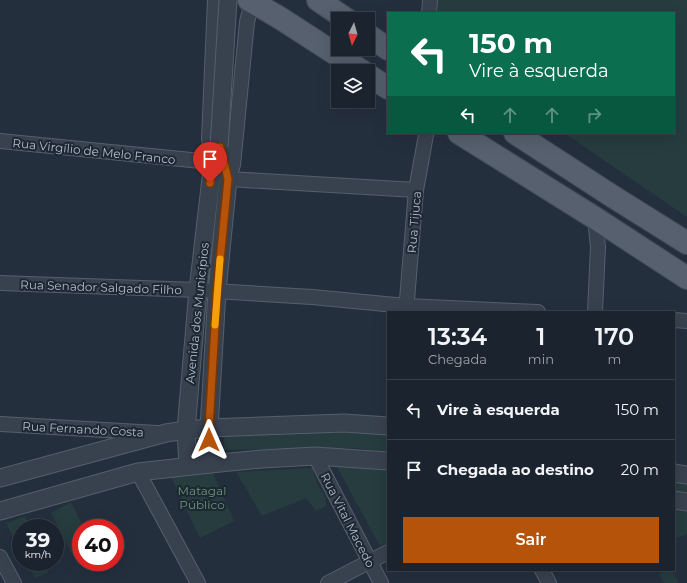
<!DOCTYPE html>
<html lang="pt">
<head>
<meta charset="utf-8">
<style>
  :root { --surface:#1b232e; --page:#282f3a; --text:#f1f3f6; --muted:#a0a4aa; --line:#39404a; --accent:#b45309 }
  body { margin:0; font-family:Montserrat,sans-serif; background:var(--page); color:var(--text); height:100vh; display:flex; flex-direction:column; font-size:15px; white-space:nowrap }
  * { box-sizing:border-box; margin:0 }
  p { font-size:13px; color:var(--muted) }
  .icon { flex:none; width:22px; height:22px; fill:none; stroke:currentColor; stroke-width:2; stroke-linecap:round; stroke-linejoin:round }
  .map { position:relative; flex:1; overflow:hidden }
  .side { position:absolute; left:387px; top:311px; width:288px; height:260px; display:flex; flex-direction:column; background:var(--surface); border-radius:0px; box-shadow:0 4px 16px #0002,0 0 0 1px var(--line) }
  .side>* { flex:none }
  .hud { position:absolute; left:387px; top:12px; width:288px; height:122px; border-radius:0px; box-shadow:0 4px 16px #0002,0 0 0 1px var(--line); background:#0b6e4f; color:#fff; overflow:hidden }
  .needle { width:26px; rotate:185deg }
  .fabs { position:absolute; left:331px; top:12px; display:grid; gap:8px }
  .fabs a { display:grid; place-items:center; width:44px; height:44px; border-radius:0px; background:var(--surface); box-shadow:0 4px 16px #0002,0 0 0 1px var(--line); font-size:20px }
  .speed { position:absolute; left:12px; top:519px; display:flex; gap:8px; font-size:20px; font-weight:700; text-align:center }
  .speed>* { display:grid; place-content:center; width:52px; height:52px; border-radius:50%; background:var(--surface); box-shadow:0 4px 16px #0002,0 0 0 1px var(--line); line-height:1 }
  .speed small { font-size:10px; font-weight:400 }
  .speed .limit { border:6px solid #d22; background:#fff; color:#111 }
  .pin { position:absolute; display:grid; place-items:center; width:34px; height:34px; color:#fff; margin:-41px -17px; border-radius:50% 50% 50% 0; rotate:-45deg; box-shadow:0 0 4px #0007 }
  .pin .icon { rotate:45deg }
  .me { position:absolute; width:44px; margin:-22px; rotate:0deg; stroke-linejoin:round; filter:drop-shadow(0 0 3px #0008) }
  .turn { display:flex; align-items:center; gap:14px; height:84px; padding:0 16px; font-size:18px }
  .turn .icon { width:52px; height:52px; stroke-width:2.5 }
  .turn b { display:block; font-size:28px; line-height:34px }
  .lanes { display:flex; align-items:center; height:38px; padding:0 16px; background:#0003; justify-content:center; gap:20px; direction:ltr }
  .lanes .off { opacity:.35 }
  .eta { display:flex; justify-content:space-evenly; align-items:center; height:68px; text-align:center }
  .eta b { font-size:24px; font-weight:600; line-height:28px }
  .button { display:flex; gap:8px; margin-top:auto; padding:8px 16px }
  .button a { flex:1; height:46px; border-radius:0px; background:var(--accent); color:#fff; font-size:16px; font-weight:600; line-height:46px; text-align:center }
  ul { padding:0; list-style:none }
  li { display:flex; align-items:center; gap:12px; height:60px; padding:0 16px; border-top:1px solid var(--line) }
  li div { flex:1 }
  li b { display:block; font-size:15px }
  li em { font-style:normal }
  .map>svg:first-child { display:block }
</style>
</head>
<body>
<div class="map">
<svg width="687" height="583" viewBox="0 0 687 583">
  <rect width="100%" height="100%" fill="#242f3e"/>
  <!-- green -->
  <g fill="#263c3f">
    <polygon points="437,0 687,0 687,217 564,133 674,133 674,13 436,13"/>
    <polygon points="296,429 388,433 388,452 355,448 222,450 225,435"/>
    <polygon points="340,463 388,467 388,542 380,546 337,467"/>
    <polygon points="312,468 318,485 325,496 327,506 316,511 306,498 262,516 236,472"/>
    <polygon points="213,473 234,521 200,538 171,477"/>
    <polygon points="674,477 687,479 687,495 674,493"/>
    <polygon points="71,502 84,528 81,528 81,553 73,556 51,513"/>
    <polygon points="674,511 687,512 687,534 674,539"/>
    <polygon points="25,516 31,528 21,528 21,552 6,523"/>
    <polygon points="26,562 47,562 48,573 35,578"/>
    <polygon points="666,570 671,570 679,582 676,583 664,583 659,574"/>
  </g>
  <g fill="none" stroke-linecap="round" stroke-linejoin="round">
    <!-- minor casing -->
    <g stroke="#565f6c" stroke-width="16">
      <g id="minor">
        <polyline points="252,2 247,22 233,165 228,179 416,190"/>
        <polyline points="429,13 430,0"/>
        <polyline points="0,141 201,161 213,161 209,139 215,0"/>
        <polyline points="595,218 598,247 595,312"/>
        <polyline points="0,283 198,290 312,297 406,306 538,312"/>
        <polyline points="406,312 416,190 426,135 427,133"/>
        <polyline points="674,320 687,321"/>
        <polyline points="0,424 157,433"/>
        <polyline points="315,456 381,583"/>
        <polyline points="138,472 198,583"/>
        <polyline points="0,557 14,583"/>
        <polyline points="542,570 549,583"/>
        <polyline points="328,583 388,552"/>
      </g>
    </g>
    <!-- tertiary casing -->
    <g stroke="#565f6c" stroke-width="19">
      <g id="tertiary">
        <polyline points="210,464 209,428 217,291 228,179 219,147"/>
        <polyline points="188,466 186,430 198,290 213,161 219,147"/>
        <polyline points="674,473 687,475"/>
        <polyline points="0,478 166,433 186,430 209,428 344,423 388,426"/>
        <polyline points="674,500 687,502"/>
        <polyline points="0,511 138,472 210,464 262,459 315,456 388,461"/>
      </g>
    </g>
    <!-- primary casing -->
    <g stroke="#414a57" stroke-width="24">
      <g id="primary">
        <polyline points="249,0 280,18 362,71"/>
        <polyline points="318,0 346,19"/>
        <polyline points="368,35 388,49"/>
        <polyline points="368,75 388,88"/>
        <polyline points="459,133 595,218 687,278"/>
        <polyline points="515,133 612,196 687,243"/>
      </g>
    </g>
    <!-- minor -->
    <use href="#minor" stroke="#38414e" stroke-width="14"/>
    <!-- tertiary -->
    <use href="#tertiary" stroke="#38414e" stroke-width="17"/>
    <!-- primary -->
    <use href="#primary" stroke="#56606e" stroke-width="22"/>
    <!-- tertiary-bridge casing -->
    <g stroke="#565f6c" stroke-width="19" stroke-linecap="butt">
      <polyline id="tertiary-bridge" points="219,147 228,0"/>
    </g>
    <!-- tertiary-bridge -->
    <use href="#tertiary-bridge" stroke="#38414e" stroke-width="17"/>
  </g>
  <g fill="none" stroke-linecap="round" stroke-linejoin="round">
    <!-- route casing -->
    <g stroke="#753606" stroke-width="10">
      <polyline id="route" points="209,440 209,428 217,292 228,179 220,147 213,161 210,183"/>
    </g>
    <!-- route -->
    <use href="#route" stroke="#b45309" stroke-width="7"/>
    <!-- slow -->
    <polyline stroke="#f59e0b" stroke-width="7" points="215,325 220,259"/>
  </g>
  <g text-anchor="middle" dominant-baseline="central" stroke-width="4" stroke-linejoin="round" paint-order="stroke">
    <!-- street labels -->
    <g font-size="12" fill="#b4bcc9" stroke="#1d2633">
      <text transform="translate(94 151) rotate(6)">Rua Virgílio de Melo Franco</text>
      <text transform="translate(414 222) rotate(-85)">Rua Tijuca</text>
      <text transform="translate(101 287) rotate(2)">Rua Senador Salgado Filho</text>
      <text transform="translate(197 313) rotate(-84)">Avenida dos Municípios</text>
      <text transform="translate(83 429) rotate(3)">Rua Fernando Costa</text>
      <text transform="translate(348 520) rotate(63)">Rua Vital Macedo</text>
    </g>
    <!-- park labels -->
    <g font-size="12" fill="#6b9a76" stroke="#1d2633">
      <text x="202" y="490">Matagal<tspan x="202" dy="14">Público</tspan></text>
    </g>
  </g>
</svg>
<div class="fabs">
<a><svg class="needle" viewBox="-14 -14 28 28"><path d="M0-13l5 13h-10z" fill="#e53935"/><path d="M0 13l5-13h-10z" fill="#a0a4aa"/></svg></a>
<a><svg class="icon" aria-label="layers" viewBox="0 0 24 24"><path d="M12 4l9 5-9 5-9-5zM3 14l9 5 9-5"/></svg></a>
</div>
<div class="speed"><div>39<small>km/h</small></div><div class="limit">40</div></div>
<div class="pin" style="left:210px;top:183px;background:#d93025"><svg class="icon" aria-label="arrive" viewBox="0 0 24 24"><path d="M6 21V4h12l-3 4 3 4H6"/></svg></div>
<svg class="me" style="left:209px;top:440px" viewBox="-20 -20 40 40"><path d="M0-17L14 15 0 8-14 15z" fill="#b45309" stroke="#fff" stroke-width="4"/></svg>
<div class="hud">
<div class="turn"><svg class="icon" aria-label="left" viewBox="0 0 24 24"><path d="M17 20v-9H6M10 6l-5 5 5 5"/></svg><div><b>150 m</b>Vire à esquerda</div></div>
<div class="lanes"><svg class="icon" aria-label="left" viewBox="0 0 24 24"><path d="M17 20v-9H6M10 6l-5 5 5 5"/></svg><svg class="icon off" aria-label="ahead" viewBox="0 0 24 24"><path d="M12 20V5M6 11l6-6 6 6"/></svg><svg class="icon off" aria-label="ahead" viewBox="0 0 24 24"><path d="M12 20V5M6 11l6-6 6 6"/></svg><svg class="icon off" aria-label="right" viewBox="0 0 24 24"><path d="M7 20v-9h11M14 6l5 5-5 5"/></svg></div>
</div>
<section class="side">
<div class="eta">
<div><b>13:34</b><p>Chegada</p></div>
<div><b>1</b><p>min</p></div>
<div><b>170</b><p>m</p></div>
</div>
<ul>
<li><svg class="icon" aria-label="left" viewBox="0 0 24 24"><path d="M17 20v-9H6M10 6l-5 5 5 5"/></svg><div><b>Vire à esquerda</b></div><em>150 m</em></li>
<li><svg class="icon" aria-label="arrive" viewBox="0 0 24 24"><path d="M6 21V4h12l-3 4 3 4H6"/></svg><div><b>Chegada ao destino</b></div><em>20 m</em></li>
</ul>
<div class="button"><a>Sair</a></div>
</section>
</div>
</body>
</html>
